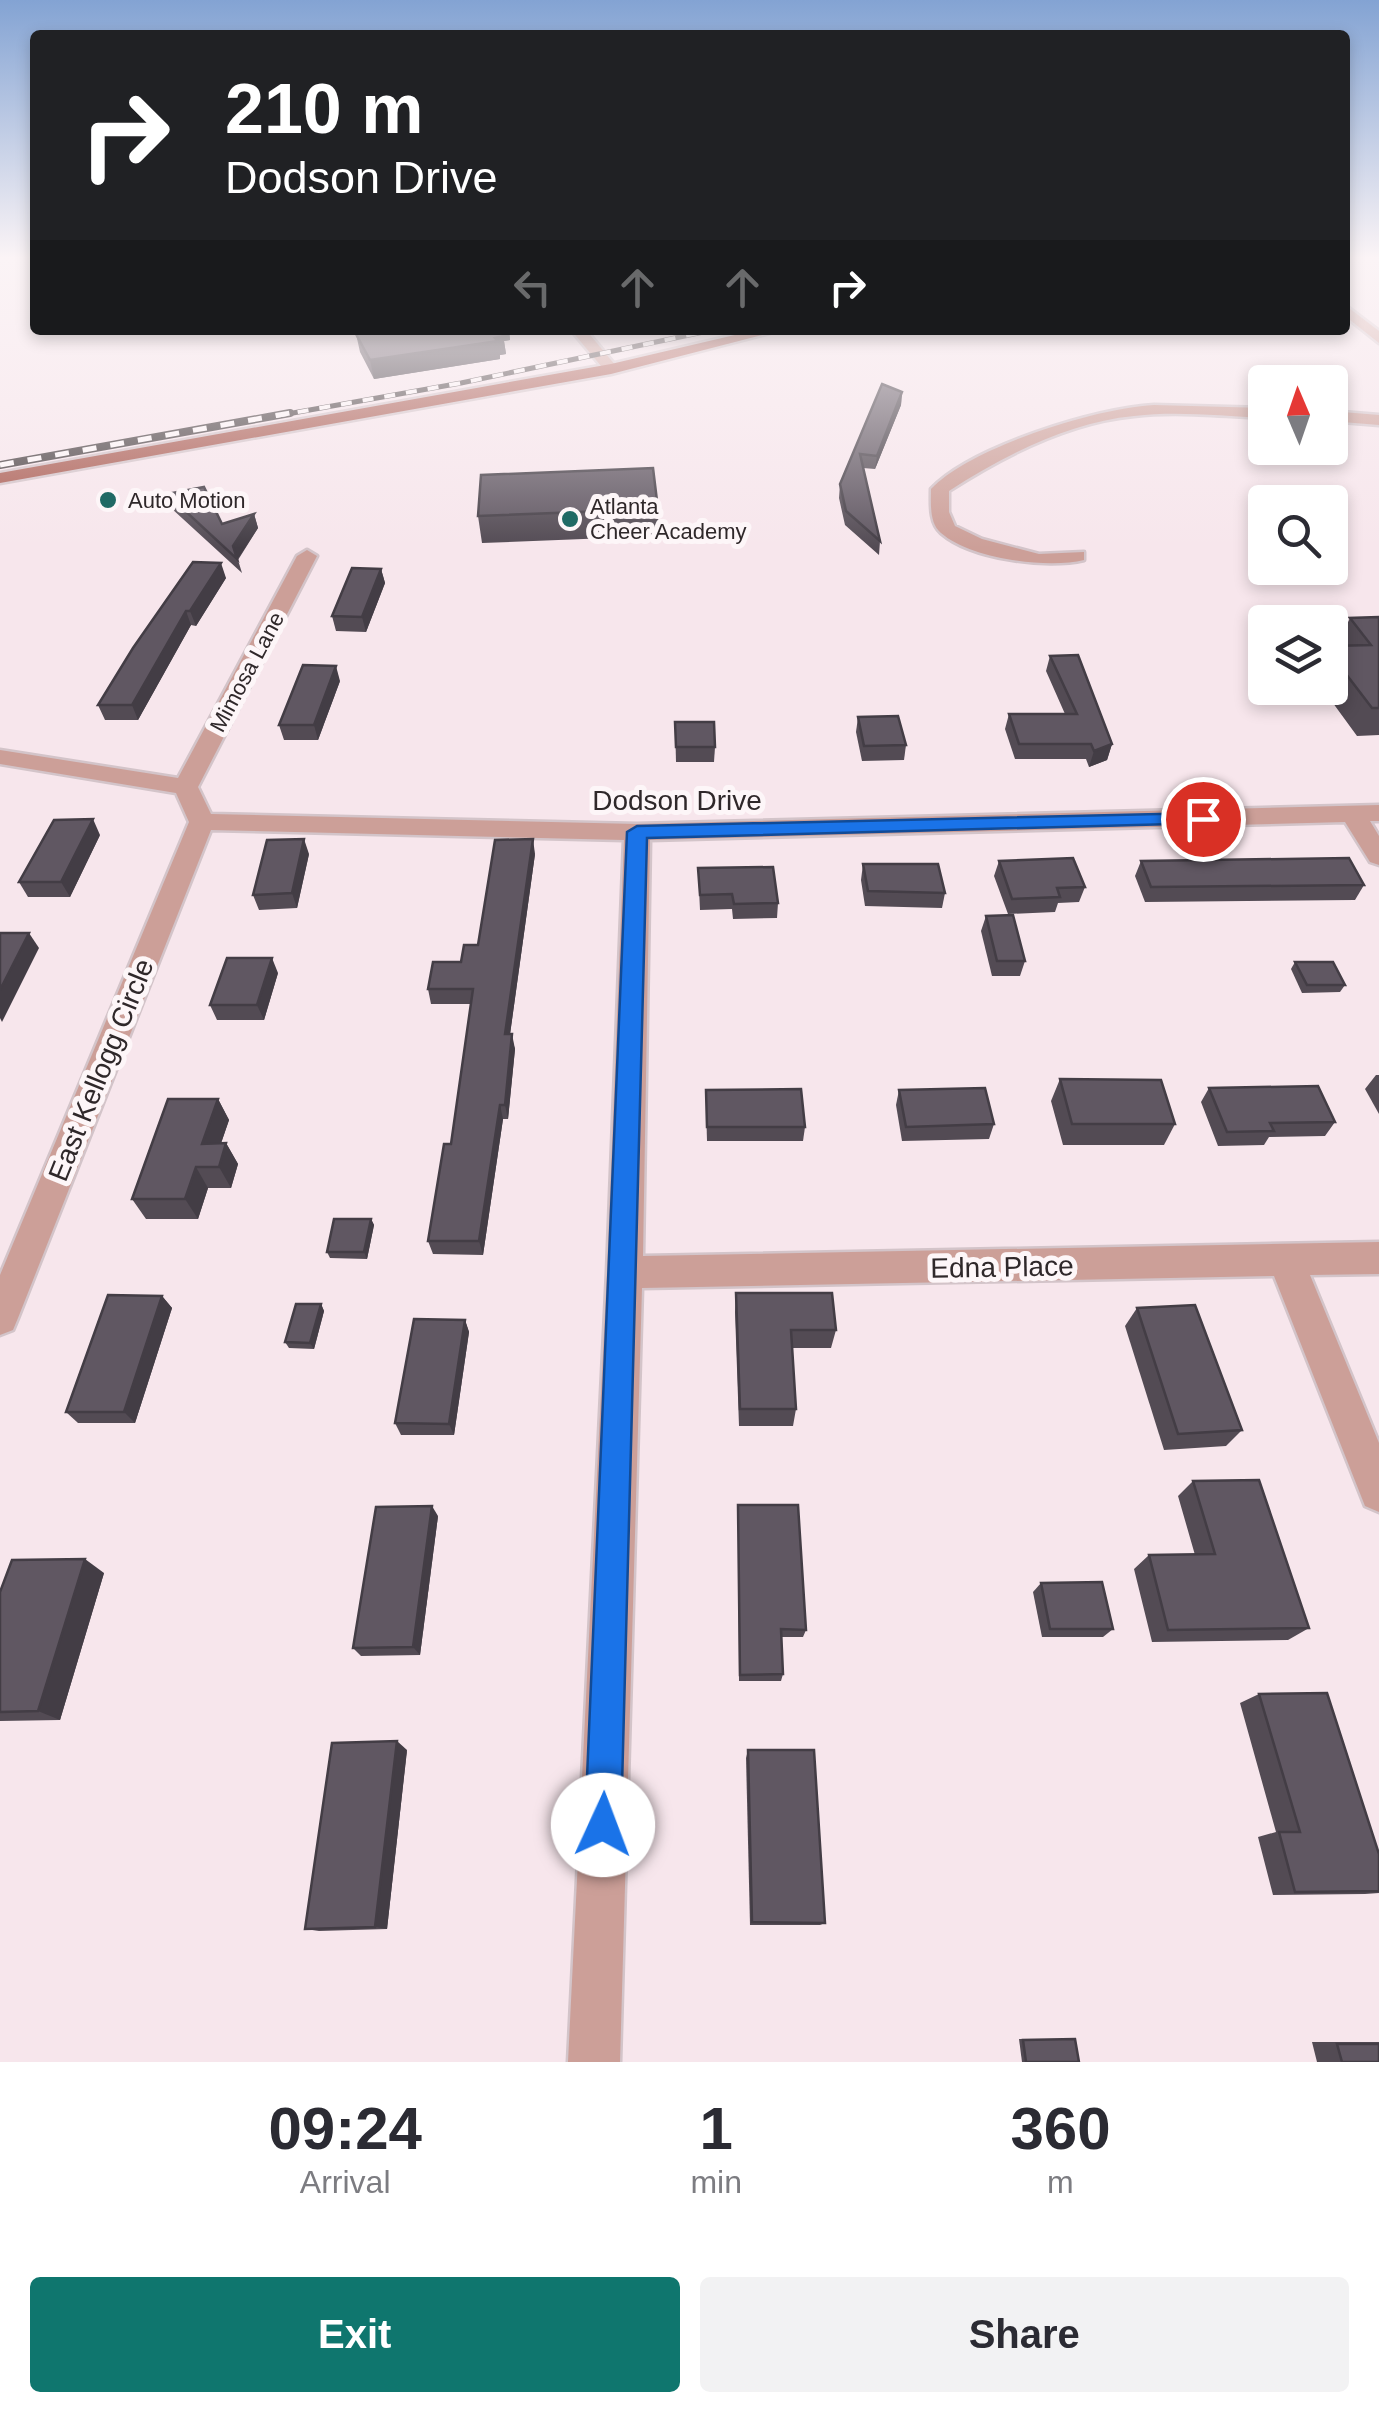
<!DOCTYPE html>
<html lang="en">
<head>
<meta charset="utf-8">
<style>
  :root { --surface:#fff; --page:#f2f2f3; --text:#2b2b33; --muted:#7c7c81; --accent:#0f766e }
  body { margin:0; font-family:Arial,sans-serif; background:var(--page); color:var(--text); height:100vh; display:flex; flex-direction:column; font-size:38px; white-space:nowrap }
  * { box-sizing:border-box; margin:0 }
  p { font-size:32px; color:var(--muted) }
  .icon { flex:none; width:55px; height:55px; fill:none; stroke:currentColor; stroke-width:2; stroke-linecap:round; stroke-linejoin:round }
  .map { position:relative; height:2062px; overflow:hidden }
  .details { display:flex; flex-direction:column; background:var(--surface); flex:1 }
  .details>* { flex:none }
  .banner { position:absolute; left:30px; top:30px; width:1320px; height:305px; border-radius:10px; box-shadow:0 5px 15px #0003; background:#202124; color:#fff; overflow:hidden }
  .needle { width:65px; rotate:358deg }
  .fabs { position:absolute; left:1248px; top:365px; display:grid; gap:20px }
  .fabs a { display:grid; place-items:center; width:100px; height:100px; border-radius:10px; background:var(--surface); box-shadow:0 5px 15px #0003; font-size:50px }
  .pin { position:absolute; display:grid; place-items:center; width:85px; height:85px; color:#fff; margin:-42px; border:5px solid #fff; border-radius:50%; box-shadow:0 2px 10px #0007 }
  .me { position:absolute; width:110px; margin:-55px; rotate:2deg; stroke-linejoin:round; filter:drop-shadow(0 0 8px #0008) }
  .turn { display:flex; align-items:center; gap:35px; height:210px; padding:0 30px; font-size:45px }
  .turn .icon { width:130px; height:130px; stroke-width:2.5 }
  .turn b { display:block; font-size:70px; line-height:85px }
  .lanes { display:flex; align-items:center; height:95px; padding:0 30px; background:#0003; justify-content:center; gap:50px; direction:ltr }
  .lanes .off { opacity:.35 }
  .eta { display:flex; justify-content:space-evenly; align-items:center; height:170px; text-align:center }
  .eta b { font-size:60px; font-weight:600; line-height:70px }
  .action { display:flex; gap:20px; margin-top:auto; padding:20px 30px }
  .action a { flex:1; height:115px; border-radius:10px; background:var(--accent); color:#fff; font-size:40px; font-weight:600; line-height:115px; text-align:center }
  .action a+a { background:var(--page); color:var(--text) }
  .map>svg:first-child { display:block }
</style>
</head>
<body>
<div class="map">
<svg width="1379" height="2062" viewBox="0 0 1379 2062">
  <rect width="100%" height="100%" fill="#f7e6ec"/>
  <g fill="none" stroke-linecap="round" stroke-linejoin="round">
    <!-- minor casing -->
    <g stroke="#d3c4c9" stroke-width="5">
      <g id="minor">
        <polygon points="1345,305 1379,331 1379,343 1345,316"/>
        <polygon points="571,330 586,330 616,366 616,372 606,372"/>
        <path d="M1154,405L1265,408V418C1221,416 1177,411 1134,416C1069,422 1003,456 949,491V512L955,526L982,539L1039,554L1084,552V560C1047,569 971,559 941,533C929,523 931,503 931,489C971,447 1096,408 1154,405Z"/>
        <polygon points="1330,411 1379,415 1379,425 1330,421"/>
        <polygon points="307,550 317,556 198,787 211,814 637,824 1379,805 1379,821 1370,821 1379,836 1379,865 1370,862 1345,822 650,840 643,1256 1379,1242 1379,1274 1310,1275 1379,1443 1379,1512 1365,1506 1274,1276 642,1288 620,2062 568,2062 607,1272 624,840 211,830 18,1318 13,1330 0,1335 0,1275 189,822 176,793 0,764 0,750 178,778 297,556"/>
      </g>
    </g>
    <!-- primary casing -->
    <g stroke="#d3c4c9" stroke-width="5">
      <polygon id="primary" points="756,330 781,330 611,374 0,483 0,473 611,364"/>
    </g>
    <!-- minor -->
    <use href="#minor" fill="#cc9f98" fill-rule="evenodd"/>
    <!-- primary -->
    <use href="#primary" fill="#aa5d53" fill-rule="evenodd"/>
    <!-- rail-far1 casing -->
    <g stroke="#4a4244" stroke-width="5">
      <polyline id="rail-far1" points="276,416 461,383 713,330"/>
    </g>
    <!-- rail casing -->
    <g stroke="#4a4244" stroke-width="8">
      <polyline id="rail" points="0,465 290,413"/>
    </g>
    <!-- rail-far1 -->
    <use href="#rail-far1" stroke="#fdf6f8" stroke-width="4" stroke-dasharray="11" stroke-linecap="butt"/>
    <!-- rail -->
    <use href="#rail" stroke="#fdf6f8" stroke-width="5" stroke-dasharray="14" stroke-linecap="butt"/>
  </g>
  <!-- wall -->
  <g fill="#534b54">
    <polygon points="362,330 509,330 510,340 504,341 506,354 500,355 500,359 374,379 360,352 356,334 363,333"/>
    <polygon points="902,392 901,405 875,469 863,468 880,541 879,555 845,525 839,498 840,484"/>
    <polygon points="167,494 222,524 254,514 258,528 238,560 242,573 171,508"/>
    <polygon points="658,509 659,536 482,543 478,516"/>
    <polygon points="193,562 226,578 196,626 191,625 138,720 105,720 98,705"/>
    <polygon points="381,569 385,583 366,632 336,631 332,616"/>
    <polygon points="1379,617 1379,735 1357,736 1322,688 1330,688 1330,646 1337,645 1350,618"/>
    <polygon points="1050,656 1112,744 1107,760 1089,767 1086,759 1015,759 1005,729 1009,714 1065,714 1046,671"/>
    <polygon points="340,681 318,740 284,740 279,725"/>
    <polygon points="858,717 906,745 904,760 862,761 856,732"/>
    <polygon points="675,722 715,747 714,762 676,762"/>
    <polygon points="100,835 70,897 28,897 19,882"/>
    <polygon points="309,854 297,908 259,910 253,895"/>
    <polygon points="535,854 510,1034 515,1049 508,1119 503,1119 483,1255 433,1254 428,1241 451,1144 471,1004 431,1004 428,989 461,962 478,945"/>
    <polygon points="999,861 1085,887 1079,902 1058,903 1055,912 1008,914 994,876"/>
    <polygon points="1141,861 1364,885 1355,900 1145,902 1135,876"/>
    <polygon points="863,864 945,893 942,908 865,906 861,880"/>
    <polygon points="698,868 778,903 777,918 733,919 732,909 700,910"/>
    <polygon points="986,916 1025,961 1020,976 992,976 981,931"/>
    <polygon points="1295,962 1345,985 1340,992 1302,993 1291,969"/>
    <polygon points="278,973 264,1020 217,1020 210,1005"/>
    <polygon points="1376,1075 1379,1075 1379,1114 1365,1089"/>
    <polygon points="1060,1079 1175,1124 1164,1145 1063,1145 1051,1101"/>
    <polygon points="1209,1088 1335,1122 1325,1136 1269,1137 1264,1145 1218,1146 1201,1102"/>
    <polygon points="899,1090 994,1124 989,1139 902,1141 896,1105"/>
    <polygon points="218,1099 229,1120 221,1143 226,1143 238,1164 231,1188 208,1188 198,1219 146,1219 132,1199"/>
    <polygon points="706,1105 805,1127 803,1141 707,1141"/>
    <polygon points="371,1219 374,1225 367,1259 330,1258 327,1252"/>
    <polygon points="736,1293 836,1330 831,1348 792,1348 796,1409 793,1426 739,1426 735,1312"/>
    <polygon points="162,1296 172,1308 135,1423 78,1423 66,1412"/>
    <polygon points="321,1304 324,1311 314,1349 289,1348 285,1342"/>
    <polygon points="1137,1308 1242,1430 1226,1446 1164,1450 1125,1326"/>
    <polygon points="465,1320 469,1332 454,1435 401,1435 395,1423"/>
    <polygon points="1193,1481 1309,1628 1288,1640 1152,1642 1134,1569 1149,1555 1195,1555 1178,1496"/>
    <polygon points="738,1505 806,1630 803,1637 781,1637 783,1674 781,1681 739,1681"/>
    <polygon points="438,1516 420,1655 361,1656 353,1648"/>
    <polygon points="104,1573 60,1720 0,1721 0,1592"/>
    <polygon points="1041,1583 1113,1629 1103,1637 1042,1637 1033,1592"/>
    <polygon points="1259,1694 1379,1854 1379,1893 1365,1894 1273,1895 1258,1837 1276,1832 1240,1703"/>
    <polygon points="407,1750 387,1929 319,1931 305,1929"/>
    <polygon points="748,1750 825,1923 820,1925 750,1925 746,1758"/>
    <polygon points="1019,2039 1070,2039 1079,2062 1022,2062"/>
    <polygon points="1312,2042 1379,2042 1379,2062 1317,2062"/>
  </g>
  <!-- shaded-wall -->
  <g fill="#433d45">
    <polygon points="494,330 509,330 510,340 504,341 506,354 500,355 500,359 374,379 370,360"/>
    <polygon points="902,392 901,405 875,469 877,456"/>
    <polygon points="254,514 258,528 237,560 233,546"/>
    <polygon points="221,563 226,578 196,626 190,611"/>
    <polygon points="381,569 385,583 366,632 362,617"/>
    <polygon points="186,611 191,625 138,720 132,705"/>
    <polygon points="336,666 340,681 318,740 314,725"/>
    <polygon points="1112,744 1107,760 1089,767 1094,751"/>
    <polygon points="93,819 100,835 70,897 61,882"/>
    <polygon points="304,839 309,854 297,908 292,893"/>
    <polygon points="533,839 535,854 508,1049 505,1034"/>
    <polygon points="29,933 39,948 2,1022 0,1018 0,990"/>
    <polygon points="272,958 278,973 264,1020 257,1005"/>
    <polygon points="512,1034 515,1049 508,1119 505,1105"/>
    <polygon points="218,1099 229,1120 214,1164 202,1144"/>
    <polygon points="500,1105 503,1119 483,1255 479,1241"/>
    <polygon points="226,1143 238,1164 231,1188 219,1167"/>
    <polygon points="196,1167 208,1188 198,1219 185,1199"/>
    <polygon points="371,1219 374,1225 367,1259 364,1252"/>
    <polygon points="162,1296 172,1308 135,1423 124,1412"/>
    <polygon points="321,1304 324,1311 314,1349 310,1343"/>
    <polygon points="465,1320 469,1332 454,1435 449,1424"/>
    <polygon points="432,1506 438,1516 420,1655 413,1647"/>
    <polygon points="85,1559 104,1573 60,1720 38,1711"/>
    <polygon points="397,1741 407,1750 387,1929 375,1927"/>
  </g>
  <!-- building -->
  <g fill="#605762" stroke="#433d45" stroke-width="2.5">
    <polygon points="367,330 498,330 504,336 495,338 498,341 370,360 356,334 369,332"/>
    <polygon points="882,384 902,392 877,456 860,454 880,541 846,511 840,484"/>
    <polygon points="653,468 658,509 478,516 481,475"/>
    <polygon points="204,487 222,524 254,514 233,546 237,559 167,494"/>
    <polygon points="193,562 221,563 190,611 186,611 132,705 98,705 133,648"/>
    <polygon points="352,568 381,569 362,617 332,616"/>
    <polygon points="1379,617 1379,708 1372,708 1330,653 1330,646 1371,645 1350,618"/>
    <polygon points="1078,655 1112,744 1094,751 1091,744 1019,744 1009,714 1077,714 1050,656"/>
    <polygon points="303,665 336,666 314,725 279,725"/>
    <polygon points="898,716 906,745 864,746 858,717"/>
    <polygon points="675,722 714,722 715,747 676,747"/>
    <polygon points="93,819 61,882 19,882 54,820"/>
    <polygon points="304,839 292,893 253,895 267,840"/>
    <polygon points="533,839 505,1034 512,1034 505,1105 500,1105 479,1241 428,1241 444,1144 451,1144 473,989 428,989 433,962 461,962 464,945 478,945 495,840"/>
    <polygon points="1073,858 1085,887 1057,888 1060,897 1012,899 999,861"/>
    <polygon points="1349,858 1364,885 1151,887 1141,861"/>
    <polygon points="863,864 938,864 945,893 868,891"/>
    <polygon points="773,867 778,903 734,904 732,894 700,895 698,868"/>
    <polygon points="1013,915 1025,961 997,961 986,916"/>
    <polygon points="0,933 29,933 0,990"/>
    <polygon points="227,958 272,958 257,1005 210,1005"/>
    <polygon points="1295,962 1333,962 1345,985 1307,985"/>
    <polygon points="1060,1079 1161,1080 1175,1124 1072,1124"/>
    <polygon points="1318,1086 1335,1122 1270,1123 1274,1131 1227,1132 1209,1088"/>
    <polygon points="985,1088 994,1124 906,1127 899,1090"/>
    <polygon points="801,1089 805,1127 707,1127 706,1090"/>
    <polygon points="168,1099 218,1099 202,1144 226,1143 219,1167 196,1167 185,1199 132,1199"/>
    <polygon points="334,1219 371,1219 364,1252 327,1252"/>
    <polygon points="736,1293 832,1293 836,1330 791,1330 796,1409 740,1409"/>
    <polygon points="108,1295 162,1296 124,1412 66,1412"/>
    <polygon points="296,1304 321,1304 310,1343 285,1342"/>
    <polygon points="1195,1305 1242,1430 1178,1434 1137,1308"/>
    <polygon points="414,1319 465,1320 449,1424 395,1423"/>
    <polygon points="1259,1480 1309,1628 1168,1630 1149,1555 1215,1554 1193,1481"/>
    <polygon points="738,1505 798,1505 806,1630 781,1629 783,1674 740,1675"/>
    <polygon points="432,1506 413,1647 353,1648 376,1507"/>
    <polygon points="85,1559 38,1711 0,1712 0,1592 12,1560"/>
    <polygon points="1102,1582 1113,1629 1050,1629 1041,1583"/>
    <polygon points="1327,1693 1379,1854 1379,1891 1295,1892 1279,1832 1300,1832 1259,1694"/>
    <polygon points="397,1741 375,1927 305,1929 332,1743"/>
    <polygon points="748,1750 814,1750 825,1923 752,1922"/>
    <polygon points="1075,2039 1079,2062 1026,2062 1023,2040"/>
    <polygon points="1337,2044 1379,2044 1379,2062 1342,2062"/>
  </g>
  <!-- sky -->
  <linearGradient id="sky" x2="0" y2="1"><stop stop-color="#83a3d3"/><stop offset="0.47" stop-color="#fbf4f6"/><stop offset="1" stop-color="#fbf4f6" stop-opacity="0"/></linearGradient>
  <rect width="1379" height="548" fill="url(#sky)"/>
  <!-- route -->
  <polygon fill="#1a73e8" stroke="#114b97" stroke-width="2.5" points="1203,813 1212,819 1210,823 647,838 621,1825 616,1838 603,1843 591,1838 585,1825 627,832 637,826"/>
  <!-- markers -->
  <g fill="#206a65" stroke="#fdf6f8" stroke-width="4">
    <circle cx="108" cy="500" r="10"/>
    <circle cx="570" cy="519" r="10"/>
  </g>
  <g text-anchor="middle" dominant-baseline="central" stroke-width="10" stroke-linejoin="round" paint-order="stroke">
    <!-- far-poi labels -->
    <g font-size="22" fill="#2f282a" stroke="#fdf6f8" text-anchor="start">
      <text x="128" y="500">Auto Motion</text>
      <text x="590" y="506">Atlanta<tspan x="590" dy="25">Cheer Academy</tspan></text>
    </g>
    <!-- far-street labels -->
    <g font-size="22" fill="#2f282a" stroke="#fdf6f8">
      <text transform="translate(247 672) rotate(-62)">Mimosa Lane</text>
    </g>
    <!-- street labels -->
    <g font-size="28" fill="#2f282a" stroke="#fdf6f8">
      <text x="677" y="800">Dodson Drive</text>
      <text transform="translate(101 1070) rotate(-68)">East Kellogg Circle</text>
      <text transform="translate(1002 1267) rotate(-1)">Edna Place</text>
    </g>
  </g>
</svg>
<div class="fabs">
<a><svg class="needle" viewBox="-14 -14 28 28"><path d="M0-13l5 13h-10z" fill="#e53935"/><path d="M0 13l5-13h-10z" fill="#7c7c81"/></svg></a>
<a><svg class="icon" aria-label="search" viewBox="0 0 24 24"><circle cx="10" cy="10" r="6"/><path d="M15 15l6 6"/></svg></a>
<a><svg class="icon" aria-label="layers" viewBox="0 0 24 24"><path d="M12 4l9 5-9 5-9-5zM3 14l9 5 9-5"/></svg></a>
</div>
<div class="pin" style="left:1203px;top:819px;background:#d93025"><svg class="icon" aria-label="arrive" viewBox="0 0 24 24"><path d="M6 21V4h12l-3 4 3 4H6"/></svg></div>
<svg class="me" style="left:603px;top:1825px" viewBox="-20 -20 40 40"><circle r="19" fill="#fff"/><path d="M0-13L10 11 0 6-10 11z" fill="#1a73e8"/></svg>
<div class="banner">
<div class="turn"><svg class="icon" aria-label="right" viewBox="0 0 24 24"><path d="M7 20v-9h11M14 6l5 5-5 5"/></svg><div><b>210 m</b>Dodson Drive</div></div>
<div class="lanes"><svg class="icon off" aria-label="left" viewBox="0 0 24 24"><path d="M17 20v-9H6M10 6l-5 5 5 5"/></svg><svg class="icon off" aria-label="ahead" viewBox="0 0 24 24"><path d="M12 20V5M6 11l6-6 6 6"/></svg><svg class="icon off" aria-label="ahead" viewBox="0 0 24 24"><path d="M12 20V5M6 11l6-6 6 6"/></svg><svg class="icon" aria-label="right" viewBox="0 0 24 24"><path d="M7 20v-9h11M14 6l5 5-5 5"/></svg></div>
</div>
</div>
<section class="details">
<div class="eta">
<div><b>09:24</b><p>Arrival</p></div>
<div><b>1</b><p>min</p></div>
<div><b>360</b><p>m</p></div>
</div>
<div class="action"><a>Exit</a><a>Share</a></div>
</section>
</body>
</html>
